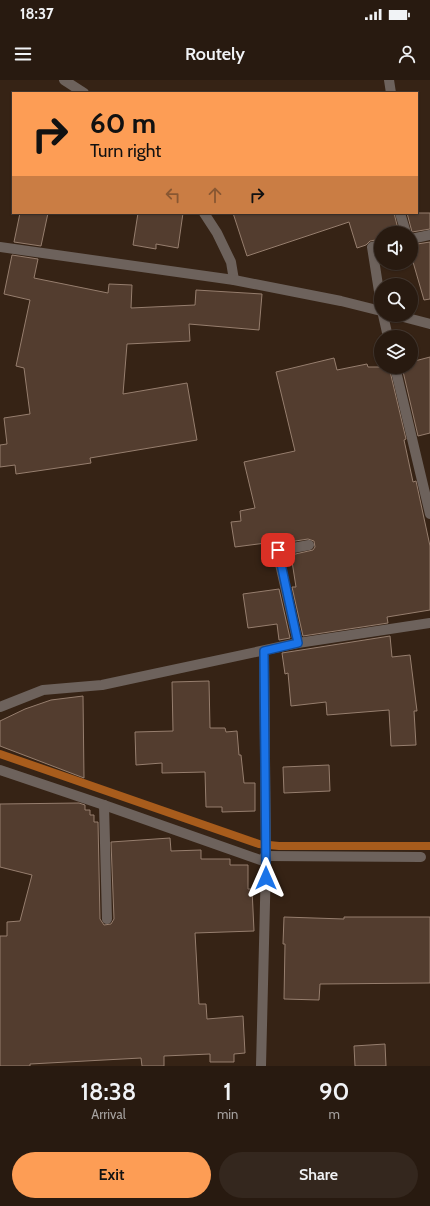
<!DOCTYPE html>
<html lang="en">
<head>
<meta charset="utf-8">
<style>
  :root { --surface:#281a10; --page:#34271e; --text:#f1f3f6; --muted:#a5a19f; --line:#443830; --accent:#fd9d55 }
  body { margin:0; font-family:Cabin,sans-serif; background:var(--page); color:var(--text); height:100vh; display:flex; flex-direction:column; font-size:15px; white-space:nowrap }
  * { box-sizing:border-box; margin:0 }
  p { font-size:13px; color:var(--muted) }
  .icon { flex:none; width:22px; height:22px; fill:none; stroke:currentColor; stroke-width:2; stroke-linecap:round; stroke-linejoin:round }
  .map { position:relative; height:986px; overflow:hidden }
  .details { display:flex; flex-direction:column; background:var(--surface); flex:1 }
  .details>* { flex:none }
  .banner { position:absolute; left:12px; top:12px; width:406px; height:122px; border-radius:0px; box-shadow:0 1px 3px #0004,0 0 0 1px var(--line); background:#fd9d55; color:#111; overflow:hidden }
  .tools { position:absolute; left:374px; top:146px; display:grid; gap:8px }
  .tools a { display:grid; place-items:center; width:44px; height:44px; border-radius:50%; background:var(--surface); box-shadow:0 1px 3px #0004,0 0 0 1px var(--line); font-size:20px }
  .pin { position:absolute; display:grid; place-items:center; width:34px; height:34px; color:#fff; margin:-17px; border-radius:8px; box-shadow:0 2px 6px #0006 }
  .me { position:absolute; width:44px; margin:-22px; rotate:0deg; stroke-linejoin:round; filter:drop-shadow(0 0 3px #0008) }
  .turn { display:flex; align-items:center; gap:14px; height:84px; padding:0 12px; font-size:18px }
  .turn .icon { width:52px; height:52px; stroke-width:2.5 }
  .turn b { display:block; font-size:28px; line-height:34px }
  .lanes { display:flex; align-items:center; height:38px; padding:0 12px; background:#0003; justify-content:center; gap:20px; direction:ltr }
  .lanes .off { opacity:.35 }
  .eta { display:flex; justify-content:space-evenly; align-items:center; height:68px; text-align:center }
  .eta b { font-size:24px; font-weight:600; line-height:28px }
  .button { display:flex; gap:8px; margin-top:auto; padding:8px 12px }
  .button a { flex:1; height:46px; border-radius:24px; background:var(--accent); color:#111; font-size:16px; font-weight:600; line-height:46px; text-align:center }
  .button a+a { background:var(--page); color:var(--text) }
  .status { display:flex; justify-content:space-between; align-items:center; height:28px; padding:0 20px; background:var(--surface); direction:ltr }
  .status svg { height:11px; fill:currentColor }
  header { display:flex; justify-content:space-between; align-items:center; height:52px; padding:0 12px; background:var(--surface); font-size:18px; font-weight:600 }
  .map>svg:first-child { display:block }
</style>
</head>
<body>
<div class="status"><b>18:37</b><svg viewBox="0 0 49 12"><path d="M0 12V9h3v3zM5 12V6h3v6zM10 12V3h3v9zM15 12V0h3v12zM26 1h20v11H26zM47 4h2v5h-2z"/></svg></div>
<header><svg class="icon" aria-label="menu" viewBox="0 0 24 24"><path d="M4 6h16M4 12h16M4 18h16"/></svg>Routely<svg class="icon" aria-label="person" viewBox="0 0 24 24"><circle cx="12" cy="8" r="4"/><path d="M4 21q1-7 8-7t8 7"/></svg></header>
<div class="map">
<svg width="430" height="986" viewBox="0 0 430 986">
  <rect width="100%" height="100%" fill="#362315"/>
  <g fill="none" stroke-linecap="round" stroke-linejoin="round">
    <!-- stream -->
    <polyline stroke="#a85c1c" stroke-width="8" points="0,674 259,764 279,766 430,766"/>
  </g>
  <!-- building -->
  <g fill="#533d2f" stroke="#967e6e">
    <polygon points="20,133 48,133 41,166 14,162"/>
    <polygon points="138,133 183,133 178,168 156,164 156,169 133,165"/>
    <polygon points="233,133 394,133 399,153 381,153 381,159 370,161 366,165 357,168 349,142 247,176"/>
    <polygon points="407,133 430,133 430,149 412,152"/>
    <polygon points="430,162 430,219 424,220 411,175 411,165"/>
    <polygon points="12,175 38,179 34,198 108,213 109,204 132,205 131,228 195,225 196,210 262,214 259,250 189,244 190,261 127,264 123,314 187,303 197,360 90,378 91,383 37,391 16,394 15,385 0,387 0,365 7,364 4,338 30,334 24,288 16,286 30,220 4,214"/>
    <polygon points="430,277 430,353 418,356 402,287 411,287 411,282"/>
    <polygon points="334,278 337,290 367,284 368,287 389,287 406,359 404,360 413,402 416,401 430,466 430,530 387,537 388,543 303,556 292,507 296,507 291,475 313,470 315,467 314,461 308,459 289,462 289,460 235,467 231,442 241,441 240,431 255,428 244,382 295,371 276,292"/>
    <polygon points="279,509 290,558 279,560 277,544 248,548 243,514"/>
    <polygon points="390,556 392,577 410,575 417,631 414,631 416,665 391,666 389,630 327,635 326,622 291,626 288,593 285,594 282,573"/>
    <polygon points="209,601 210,648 225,648 226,652 237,651 239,675 241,675 244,703 255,703 255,731 222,732 222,727 206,727 205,692 162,693 162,683 136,685 135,652 173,651 172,602"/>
    <polygon points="83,616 84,698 0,666 0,641 25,629 51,620"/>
    <polygon points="329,685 330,711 284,713 283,687"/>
    <polygon points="79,723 85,725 85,730 90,730 90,735 94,735 94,742 98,742 100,839 104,845 111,844 114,839 111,762 170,758 171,771 201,770 201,779 230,779 230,785 248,785 248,809 252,809 254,851 195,853 199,924 206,924 207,939 243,936 245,973 234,974 234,982 210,982 210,974 164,976 164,986 142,986 141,978 30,984 30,986 0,986 0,856 7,856 7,842 20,841 32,795 0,787 0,724"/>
    <polygon points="284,837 344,839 344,837 430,837 430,903 320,904 319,920 284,919 285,864 283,864"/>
    <polygon points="385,964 386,986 355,986 354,966"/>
  </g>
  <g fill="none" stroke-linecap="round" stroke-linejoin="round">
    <!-- minor -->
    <g stroke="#6d625c" stroke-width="10">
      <polyline points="64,0 84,13"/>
      <polyline points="389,0 391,13"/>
      <polyline points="204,133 217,153 231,182 234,200"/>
      <polyline points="400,133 406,153"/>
      <polyline points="411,159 430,155"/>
      <polyline points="381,165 372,167 381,224"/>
      <polyline points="0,167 234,200 341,221 381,231"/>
      <polyline points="383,235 388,257"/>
      <polyline points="396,235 430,244"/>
      <polyline points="395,287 430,434"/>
      <polyline points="298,563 277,471 309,465"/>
      <polyline points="0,627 43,610 102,605 298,563 430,543"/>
      <polyline points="0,690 104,725 266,782"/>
      <polyline points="104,725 107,839"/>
      <polyline points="265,776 421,777"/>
      <polyline points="261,986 266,782 264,571"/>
    </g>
  </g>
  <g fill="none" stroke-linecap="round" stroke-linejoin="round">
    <!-- route casing -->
    <g stroke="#114b97" stroke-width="10">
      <polyline id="route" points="266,798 264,571 298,563 278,470"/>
    </g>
    <!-- route -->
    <use href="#route" stroke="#1a73e8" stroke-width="7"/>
  </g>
</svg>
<div class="tools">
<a><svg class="icon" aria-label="sound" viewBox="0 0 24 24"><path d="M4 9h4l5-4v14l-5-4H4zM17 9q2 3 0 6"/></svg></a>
<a><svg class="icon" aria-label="search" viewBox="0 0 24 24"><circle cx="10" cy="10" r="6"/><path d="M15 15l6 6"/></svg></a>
<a><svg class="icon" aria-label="layers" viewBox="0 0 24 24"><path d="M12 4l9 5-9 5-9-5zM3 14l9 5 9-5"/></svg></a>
</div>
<div class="pin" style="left:278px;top:470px;background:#d93025"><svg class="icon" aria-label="arrive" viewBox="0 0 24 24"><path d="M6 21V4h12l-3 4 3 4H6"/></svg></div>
<svg class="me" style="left:266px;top:798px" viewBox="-20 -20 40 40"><path d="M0-17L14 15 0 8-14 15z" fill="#1a73e8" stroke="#fff" stroke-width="4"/></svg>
<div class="banner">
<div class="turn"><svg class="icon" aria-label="right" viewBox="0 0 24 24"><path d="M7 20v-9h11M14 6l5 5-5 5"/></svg><div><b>60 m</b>Turn right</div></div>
<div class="lanes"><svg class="icon off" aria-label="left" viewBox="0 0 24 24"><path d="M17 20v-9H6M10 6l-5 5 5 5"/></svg><svg class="icon off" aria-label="ahead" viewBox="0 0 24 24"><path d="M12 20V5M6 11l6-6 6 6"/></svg><svg class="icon" aria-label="right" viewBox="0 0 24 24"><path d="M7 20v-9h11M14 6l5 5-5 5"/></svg></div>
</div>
</div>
<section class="details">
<div class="eta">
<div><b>18:38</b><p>Arrival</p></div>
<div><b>1</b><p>min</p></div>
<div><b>90</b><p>m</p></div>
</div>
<div class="button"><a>Exit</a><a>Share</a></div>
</section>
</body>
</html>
